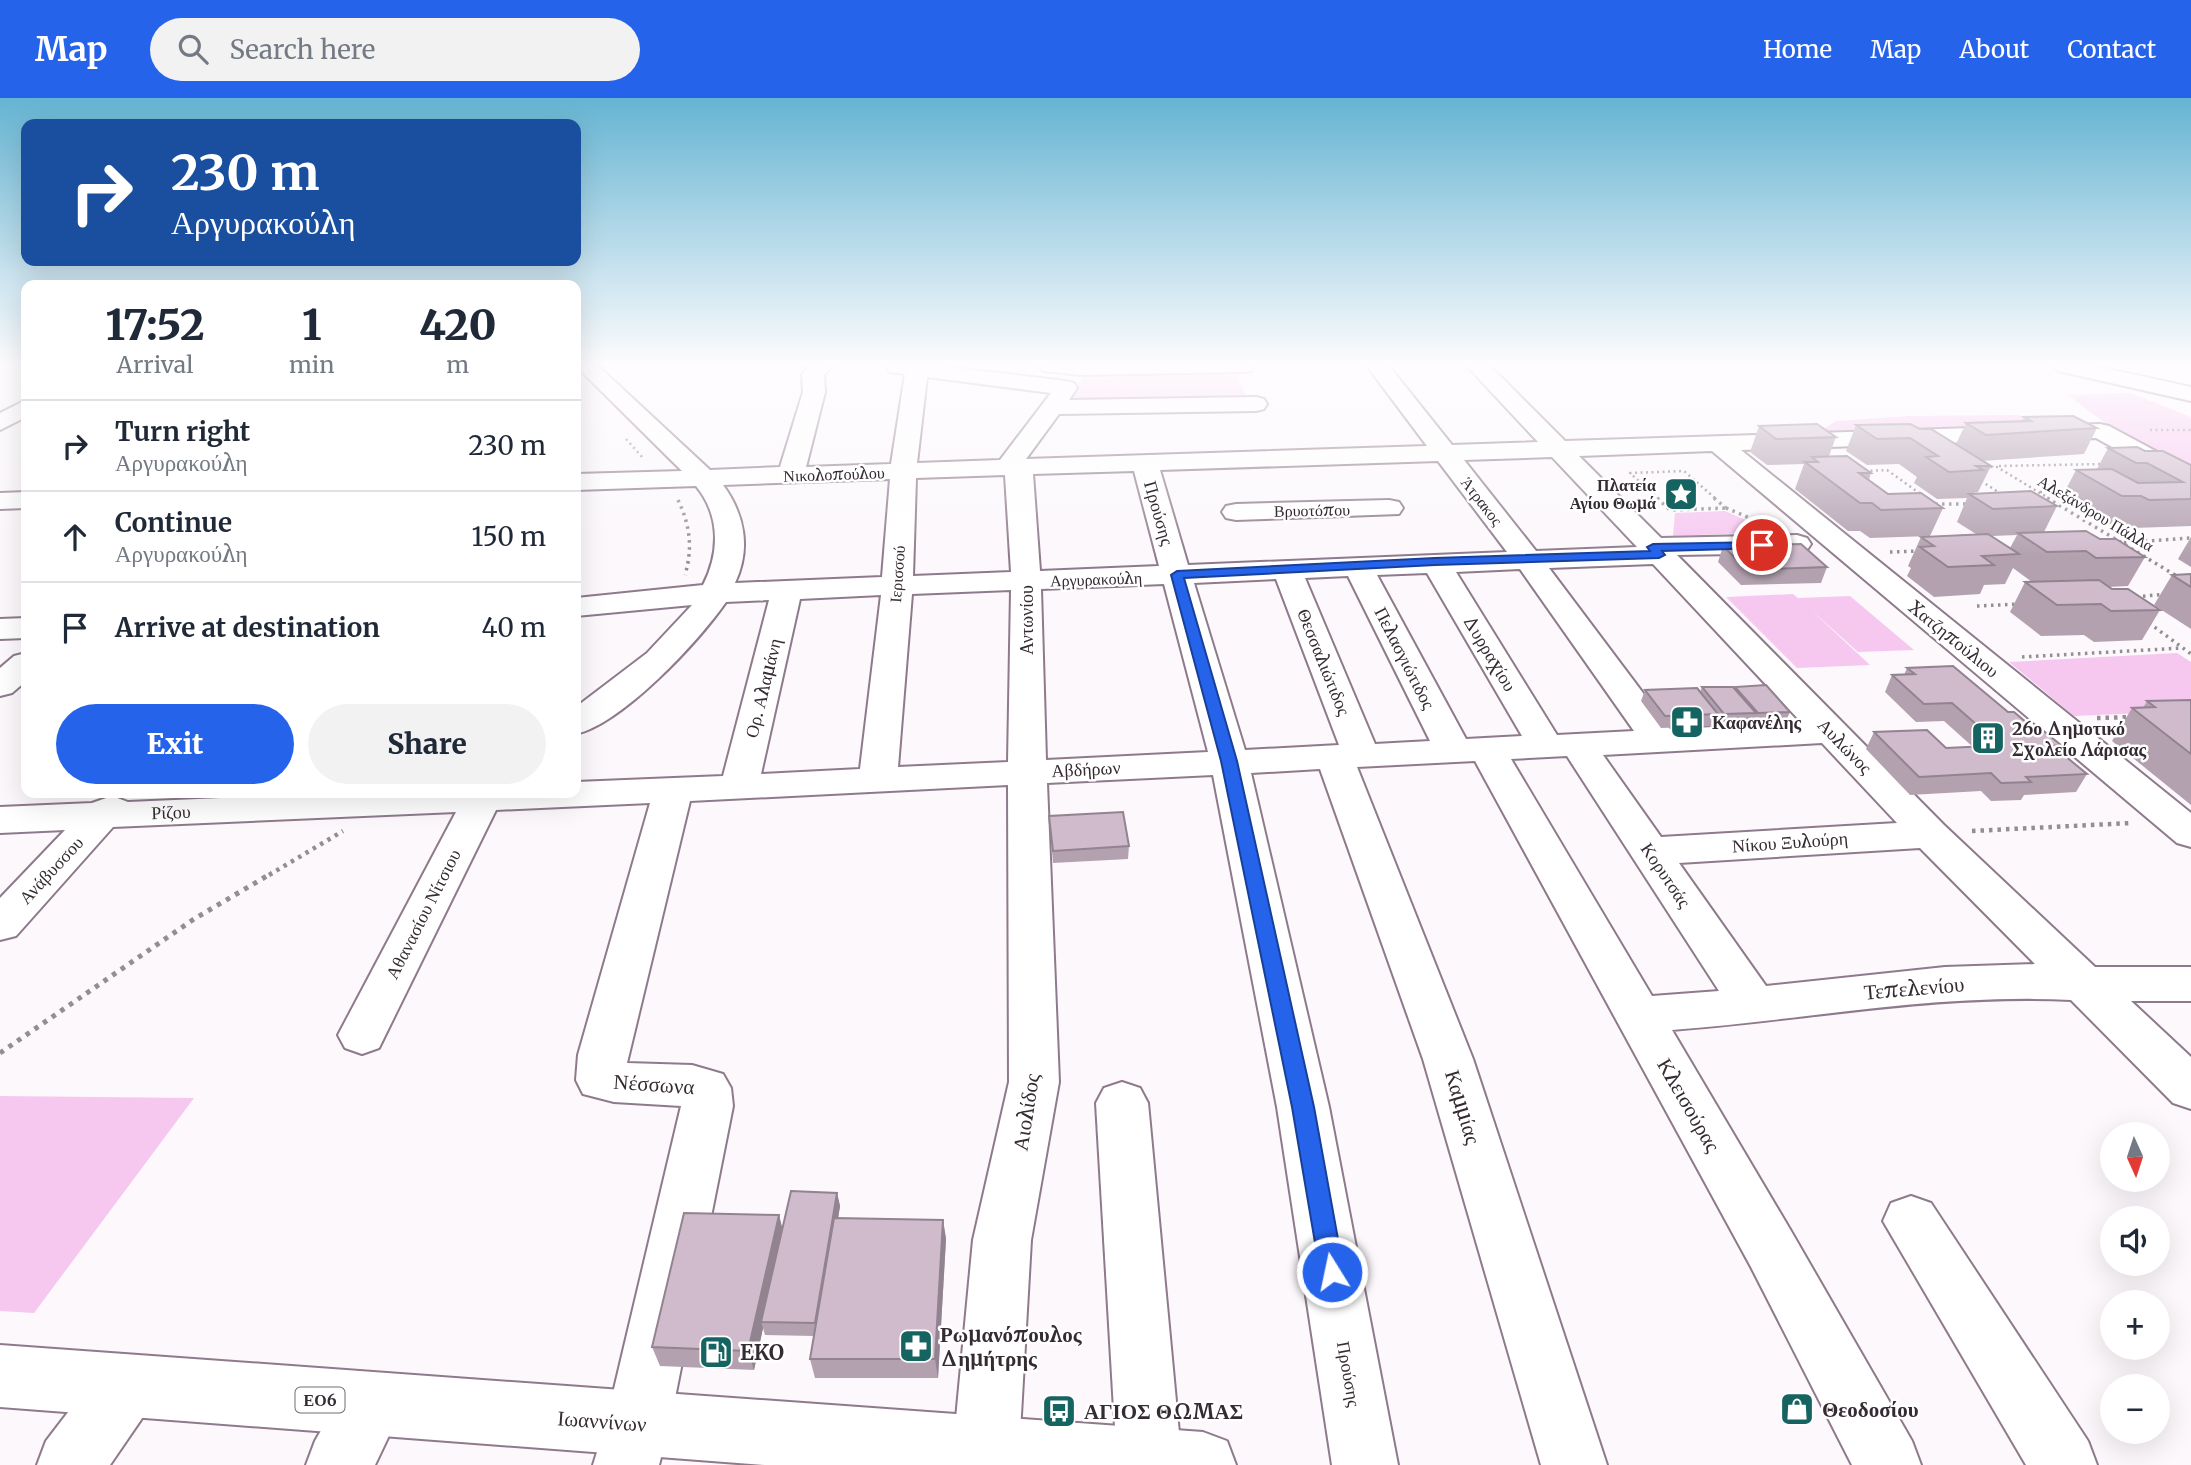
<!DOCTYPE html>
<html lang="en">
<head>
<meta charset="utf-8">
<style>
  :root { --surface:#fff; --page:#f2f2f3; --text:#1f2937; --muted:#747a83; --line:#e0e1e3; --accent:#2563eb }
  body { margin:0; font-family:Merriweather,serif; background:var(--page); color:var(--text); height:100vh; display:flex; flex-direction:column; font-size:26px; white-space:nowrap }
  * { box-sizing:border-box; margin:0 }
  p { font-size:23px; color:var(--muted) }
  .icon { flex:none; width:38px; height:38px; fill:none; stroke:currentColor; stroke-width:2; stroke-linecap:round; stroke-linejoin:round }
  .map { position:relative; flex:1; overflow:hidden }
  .drawer { position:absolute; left:21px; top:182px; width:560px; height:518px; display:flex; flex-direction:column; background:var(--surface); border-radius:14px; box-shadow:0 7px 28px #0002 }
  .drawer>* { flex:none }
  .guide { position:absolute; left:21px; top:21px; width:560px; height:147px; border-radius:14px; box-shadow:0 7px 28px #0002; background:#1a4fa0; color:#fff; overflow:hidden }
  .needle { width:46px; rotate:177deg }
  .fabs { position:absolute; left:2100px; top:1024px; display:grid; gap:14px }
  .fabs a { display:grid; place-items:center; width:70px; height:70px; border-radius:50%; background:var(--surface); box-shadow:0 7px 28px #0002; font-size:35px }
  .pin { position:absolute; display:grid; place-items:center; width:60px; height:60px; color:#fff; margin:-30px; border:4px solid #fff; border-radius:50%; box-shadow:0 2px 7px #0007 }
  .me { position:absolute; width:77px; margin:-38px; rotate:350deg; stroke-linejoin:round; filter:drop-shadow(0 0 5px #0008) }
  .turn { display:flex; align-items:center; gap:24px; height:147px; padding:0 35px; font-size:32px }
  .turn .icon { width:91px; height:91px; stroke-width:2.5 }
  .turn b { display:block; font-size:49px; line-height:60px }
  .eta { display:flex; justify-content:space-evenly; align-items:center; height:119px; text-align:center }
  .eta b { font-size:42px; font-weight:800; line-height:49px }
  .primary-button { display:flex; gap:14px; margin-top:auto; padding:14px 35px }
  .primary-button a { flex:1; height:80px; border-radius:42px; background:var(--accent); color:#fff; font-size:28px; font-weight:800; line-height:80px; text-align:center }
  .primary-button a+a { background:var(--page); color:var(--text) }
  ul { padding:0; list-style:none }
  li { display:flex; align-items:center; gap:21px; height:91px; padding:0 35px; border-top:2px solid var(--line) }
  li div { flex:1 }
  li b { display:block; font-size:26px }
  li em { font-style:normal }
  header { display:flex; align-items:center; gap:42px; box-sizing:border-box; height:98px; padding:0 35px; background:var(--accent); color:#fff }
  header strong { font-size:33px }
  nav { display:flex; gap:38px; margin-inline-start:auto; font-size:24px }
  .search { width:490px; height:63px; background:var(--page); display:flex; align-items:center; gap:18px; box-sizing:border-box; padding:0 24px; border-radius:38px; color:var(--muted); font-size:26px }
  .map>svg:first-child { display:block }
</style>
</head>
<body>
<header>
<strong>Map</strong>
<div class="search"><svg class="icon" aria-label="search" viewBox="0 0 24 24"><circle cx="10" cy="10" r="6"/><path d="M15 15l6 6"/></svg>Search here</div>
<nav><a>Home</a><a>Map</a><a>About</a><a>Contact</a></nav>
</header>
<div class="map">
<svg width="2191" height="1367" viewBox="0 0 2191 1367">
  <rect width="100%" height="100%" fill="#fcf8fc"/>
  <!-- green -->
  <g fill="#f6c8f0">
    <polygon points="1234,273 1249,304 1064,306 1086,275"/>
    <polygon points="2131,295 2191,319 2191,376 2113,331 2068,297"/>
    <polygon points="2017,317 2072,329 1814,337 1836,323 1909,318"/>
    <polygon points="1725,413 1773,434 1673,438 1675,415"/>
    <polygon points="1793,496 1798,500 1850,498 1914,552 1858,554 1810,511 1870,567 1797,570 1726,499"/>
    <polygon points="2177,555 2191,564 2191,613 2074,618 2009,564"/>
    <polygon points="0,998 194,1000 34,1215 0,1213"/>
  </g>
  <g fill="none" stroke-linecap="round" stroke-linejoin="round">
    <!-- minor casing -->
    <g stroke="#8e7a8b" stroke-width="4">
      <g id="minor">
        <path d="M576,268H598L710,372L780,369L803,294L802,276L809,268H832L824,277L825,294L806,369L891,366L905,276L889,274L887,268H941L1066,283L1074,285L1077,290L1069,302L1256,299L1264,301L1267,306L1264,311L1256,313L1059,316L1026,361L1427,348L1367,268H1389L1452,347L1538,344L1467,268H1490L1565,343L2100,326L2109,328L2191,372V390L2182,388L2096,340L1741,352L2191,715V749L2177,745L1712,353L1579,358L1661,440L1797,437L1807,440L1811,446L1807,452L1797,455L1677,457L1944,727L2095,869H2191V903H2131L2191,959V1011L2173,1005L2071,902C1937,895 1805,922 1672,932L1791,1133L1912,1343L1921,1367H1852L1751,1169L1475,663L1357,669L1473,961L1607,1367H1541L1423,961L1320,671L1251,675L1329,1009L1398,1367H1332L1277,1009L1213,677L1047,685L1059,984L1031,1142L1019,1352L1013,1367H959L953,1352L973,1142L1009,984L1008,687L690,703L627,965L692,967L723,976L731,990L733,1008L670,1325L659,1367H593L606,1325L681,1008L614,1004L583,996L576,982L578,957L650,705L496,712L379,950L362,956L345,950L338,937L456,714L113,729L16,838L0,842V800L65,732L0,735V709L92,705L112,698L128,704L338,695H576V684L723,678L769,502L726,504C698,544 623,625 576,636V609L647,555L692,507L576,518V500L703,487C720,454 720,417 696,388L576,392V376L682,373ZM927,279L1051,295L1000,362L917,365ZM1552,359L1637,449L1536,453L1464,362ZM1438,363L1507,454L1188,467L1160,372ZM1134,373L1159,468L1040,473L1033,376ZM1005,377L1011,474L913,478L916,380ZM890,381L882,479L735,485C751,451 745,417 723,387ZM1653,466L1802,625L1670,631L1549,470ZM1520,471L1634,633L1557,637L1456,474ZM1427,475L1522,638L1466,641L1377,477ZM1348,478L1430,643L1375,646L1305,480ZM1276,481L1339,647L1245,652L1194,485ZM1164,486L1208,654L1046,662L1041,491ZM1011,492L1008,664L898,669L912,496ZM881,497L860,671L761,676L800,501ZM1822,645L1897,725L1661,739L1603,657ZM1567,658L1719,893L1652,898L1511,661ZM1920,750L2035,866L1945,869L1766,888L1679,765Z"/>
        <polygon points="1040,268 1254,268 1251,273 1243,274 1081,277 1043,273"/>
        <polygon points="26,302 26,319 0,332 0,315"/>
        <polygon points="26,394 26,410 0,411 0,395"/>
        <polygon points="1389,402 1399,404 1403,410 1399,416 1236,422 1226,420 1222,414 1226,408 1236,406"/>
        <polygon points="26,520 26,540 0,541 0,521"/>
        <polygon points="26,555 26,583 12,595 0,598 0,570 14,558"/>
        <polygon points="1122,984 1140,990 1148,1005 1182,1367 1118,1367 1117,1363 1096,1005 1104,990"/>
        <polygon points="1911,1098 1931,1105 2088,1343 2097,1367 2026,1367 1883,1123 1891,1105"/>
        <polygon points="127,1257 149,1266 159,1288 149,1310 110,1367 37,1367 46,1343 105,1266"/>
        <polygon points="372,1274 395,1283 404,1306 375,1367 306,1367 315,1343 349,1283"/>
      </g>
    </g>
    <!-- major casing -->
    <g stroke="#8e7a8b" stroke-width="4">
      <polygon id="major" points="0,1247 1203,1334 1227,1343 1236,1367 764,1367 0,1309"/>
    </g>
    <!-- highway casing -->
    <g stroke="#8e7a8b" stroke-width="4">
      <polygon id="highway" points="2055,268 2095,268 2191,289 2191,303 2058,273"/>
    </g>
    <!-- path-far3 -->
    <g stroke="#948e93" stroke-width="2.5" stroke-dasharray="2 3.5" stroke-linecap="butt">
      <polyline points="2150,332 2191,332"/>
      <polyline points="626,341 643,360"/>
      <polyline points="1999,368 2102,366"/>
      <polyline points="1985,369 1997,369 2050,401"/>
      <polyline points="1865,373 1887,372 1922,397"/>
      <polyline points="1981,383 2003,397"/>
      <polyline points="2040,394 2070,393"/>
      <polyline points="1659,401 1630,375 1684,373 1716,401"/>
    </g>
    <!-- path-far2 -->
    <g stroke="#948e93" stroke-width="3.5" stroke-dasharray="2.5 4.5" stroke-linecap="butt">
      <polyline points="1657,400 1670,412 1726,410"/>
      <polyline points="1714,400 1726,410"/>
      <polyline points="2047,400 2180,480"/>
      <path d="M678,402C690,427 693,450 685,477"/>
      <polyline points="1935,406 1968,406"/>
      <polyline points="1726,410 1757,423"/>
      <polyline points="2117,445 2191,440"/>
      <polyline points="1890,454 1920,453"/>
      <polyline points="2136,499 2166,496"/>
      <polyline points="1977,508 2019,506"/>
      <polyline points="2149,525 2191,556"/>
      <polyline points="2022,559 2182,550"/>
    </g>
    <!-- path-far1 -->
    <g stroke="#948e93" stroke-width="4.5" stroke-dasharray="3.5 5" stroke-linecap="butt">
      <polyline points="2097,620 2131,619"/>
      <polyline points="1972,733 2131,725"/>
      <polyline points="269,777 343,733"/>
    </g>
    <!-- path -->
    <polyline stroke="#948e93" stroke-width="5" stroke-dasharray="4.5 6" stroke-linecap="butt" points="0,955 194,821 272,775"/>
    <!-- minor -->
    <use href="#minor" fill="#fff" fill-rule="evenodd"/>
    <!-- major -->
    <use href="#major" fill="#fff" fill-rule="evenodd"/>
    <!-- highway -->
    <use href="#highway" fill="#fff" fill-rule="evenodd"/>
  </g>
  <!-- wall -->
  <g fill="#b3a1b0" fill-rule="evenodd">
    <path d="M2024,319L2097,330L2084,356L1982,363L1991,368L1978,394L1973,395V396L2057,408L2044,434L2100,441L2145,459L2128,488L2109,489L2160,512L2142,542L2094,544L2084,537L2041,538L2010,514L2025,484H2032L2013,470L2005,486L1984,487L1980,496L1934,499L1907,478L1911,470L1908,468L1921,439L1976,436L1957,424L1967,400L1937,401L1914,385L1917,379L1899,366L1867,367L1846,353L1856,327L1920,331L1956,346L1966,325L2022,323ZM2017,437L2010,450L1992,438Z"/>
    <polygon points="1759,328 1836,339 1829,358 1871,375 1869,382 1888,396 1943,410 1930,438 1870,440 1860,433 1848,433 1795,391 1804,366 1767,367 1750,354"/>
    <polygon points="2108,350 2145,353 2191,367 2191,428 2133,430 2126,426 2108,426 2062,399 2076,372 2097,371"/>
    <polygon points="2191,439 2191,469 2178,461"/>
    <polygon points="1723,448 1827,469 1821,485 1741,487 1718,464"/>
    <polygon points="2191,476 2191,531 2154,507 2172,477"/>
    <polygon points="1907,570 2008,614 2061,647 2058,652 2087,676 2076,694 2024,697 2021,702 1991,703 1981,693 1910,697 1866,651 1874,634 1946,650 1973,649 1944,623 1916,624 1885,594 1892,577 1904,577"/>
    <polygon points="1702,589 1735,591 1735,589 1790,614 1785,625 1754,626 1752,624 1751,627 1720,628 1716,623 1714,628 1661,630 1641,603 1645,592 1700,594"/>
    <polygon points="2191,602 2191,707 2112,643 2132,610 2143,610 2147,603"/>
    <polygon points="1049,718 1129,748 1128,761 1053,765"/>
    <polygon points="837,1095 840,1108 838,1121 943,1122 946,1141 938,1280 815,1280 810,1261 814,1238 765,1237 763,1230 754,1272 660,1268 652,1249 779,1117 782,1130"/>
  </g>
  <!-- shaded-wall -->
  <g fill="#928390">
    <polygon points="837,1095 840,1108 819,1238 815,1225"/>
    <polygon points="779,1117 784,1137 761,1224 763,1230 754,1272 748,1253"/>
    <polygon points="943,1122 946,1141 938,1280 935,1261"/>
  </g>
  <!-- building -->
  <g fill="#d0bbcd" stroke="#928390" stroke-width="2">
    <polygon points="2073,318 2097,330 1986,337 1966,325 2031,323 2024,319"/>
    <polygon points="1817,326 1836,339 1776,341 1759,328"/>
    <polygon points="1910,326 1920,331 1931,331 1991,368 1976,368 1983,372 1949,374 1926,359 1938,358 1910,340 1877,341 1856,327"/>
    <polygon points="2137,349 2145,353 2163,353 2191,367 2191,401 2149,402 2141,398 2122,398 2076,372 2112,371 2138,385 2183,384 2147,365 2136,365 2108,350"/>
    <polygon points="1847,358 1871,375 1859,375 1888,396 1921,395 1943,410 1881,412 1872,405 1860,405 1805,364 1818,364 1812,359"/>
    <polygon points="2031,393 2057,408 1993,411 1969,396"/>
    <polygon points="2086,433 2100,441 2116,441 2145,459 2096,460 2086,453 2047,454 2018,435"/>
    <polygon points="1988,436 2019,456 1982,458 1994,467 1948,469 1920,449 1934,448 1921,439"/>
    <polygon points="1801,446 1827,469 1747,472 1723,448"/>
    <polygon points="2191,476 2191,489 2172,477"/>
    <polygon points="2099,482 2112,491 2128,491 2160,512 2111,513 2101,506 2057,507 2025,484"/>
    <polygon points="1953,568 2008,614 2014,614 2033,630 2040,630 2061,647 2053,648 2087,676 2026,679 2031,684 2001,685 1991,675 1919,679 1874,634 1927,632 1946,650 1989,648 1993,641 1952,605 1924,606 1892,577 1915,576 1907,570"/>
    <polygon points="1766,587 1790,614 1758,615 1735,589"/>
    <polygon points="1702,589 1733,589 1756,615 1724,616"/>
    <polygon points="1697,590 1718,616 1665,618 1645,592"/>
    <polygon points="2191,602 2191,656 2132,610 2155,609 2147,603"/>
    <polygon points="1123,714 1129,748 1053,753 1049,718"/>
    <polygon points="791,1093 837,1095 815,1225 761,1224"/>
    <polygon points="684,1115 779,1117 748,1253 652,1249"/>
    <polygon points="834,1120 943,1122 935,1261 810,1261"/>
  </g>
  <!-- sky -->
  <linearGradient id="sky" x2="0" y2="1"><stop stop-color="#65b4d2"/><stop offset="0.58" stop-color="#fefcfe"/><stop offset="1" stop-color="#fefcfe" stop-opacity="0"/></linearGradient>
  <rect width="2191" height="459" fill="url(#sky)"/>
  <!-- route -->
  <polygon fill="#2563eb" stroke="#184099" stroke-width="2" points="1762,444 1768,447 1766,450 1662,453 1665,457 1659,460 1435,467 1184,480 1237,663 1314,1009 1344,1174 1340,1182 1332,1185 1323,1182 1320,1174 1292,1009 1221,663 1171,477 1177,473 1435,460 1650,453 1647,449 1653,446"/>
  <!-- icons -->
  <defs>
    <g id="sight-square" transform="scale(1.75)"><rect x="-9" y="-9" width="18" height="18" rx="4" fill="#166461" stroke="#fff"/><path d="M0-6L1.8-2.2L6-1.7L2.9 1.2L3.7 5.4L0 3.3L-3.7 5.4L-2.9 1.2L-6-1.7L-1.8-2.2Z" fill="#fff"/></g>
    <g id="pharmacy-square" transform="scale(1.75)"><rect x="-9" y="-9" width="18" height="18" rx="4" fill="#166461" stroke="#fff"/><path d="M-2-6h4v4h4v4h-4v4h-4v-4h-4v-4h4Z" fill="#fff"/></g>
    <g id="building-square" transform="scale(1.75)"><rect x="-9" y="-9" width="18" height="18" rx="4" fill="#166461" stroke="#fff"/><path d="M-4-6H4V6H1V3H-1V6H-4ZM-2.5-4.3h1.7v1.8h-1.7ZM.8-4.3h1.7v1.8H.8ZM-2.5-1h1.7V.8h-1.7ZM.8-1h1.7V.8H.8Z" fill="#fff"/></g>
    <g id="fuel-square" transform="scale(1.75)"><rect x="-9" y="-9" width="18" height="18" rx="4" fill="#166461" stroke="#fff"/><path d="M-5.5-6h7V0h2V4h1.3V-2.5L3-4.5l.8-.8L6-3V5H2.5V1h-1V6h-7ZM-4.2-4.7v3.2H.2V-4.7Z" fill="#fff"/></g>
    <g id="shop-square" transform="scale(1.75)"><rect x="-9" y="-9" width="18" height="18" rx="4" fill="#166461" stroke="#fff"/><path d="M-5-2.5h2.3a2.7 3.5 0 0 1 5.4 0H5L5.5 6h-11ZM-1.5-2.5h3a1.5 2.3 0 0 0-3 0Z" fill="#fff"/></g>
    <g id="bus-square" transform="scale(1.75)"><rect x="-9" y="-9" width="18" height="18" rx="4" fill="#166461" stroke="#fff"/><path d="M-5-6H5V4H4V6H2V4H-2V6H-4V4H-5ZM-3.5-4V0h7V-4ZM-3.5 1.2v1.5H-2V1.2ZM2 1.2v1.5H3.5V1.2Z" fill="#fff"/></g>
  </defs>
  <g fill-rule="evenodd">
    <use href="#sight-square" x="1681" y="396"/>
    <use href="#pharmacy-square" x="1687" y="624"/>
    <use href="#building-square" x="1988" y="640"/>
    <use href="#pharmacy-square" x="916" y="1248"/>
    <use href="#fuel-square" x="716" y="1254"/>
    <use href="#shop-square" x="1797" y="1311"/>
    <use href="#bus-square" x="1059" y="1313"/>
  </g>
  <g text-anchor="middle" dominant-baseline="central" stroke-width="5" stroke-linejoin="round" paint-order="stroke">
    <!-- far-street labels -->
    <g font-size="16" fill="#352c33" stroke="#fff">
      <text transform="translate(834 376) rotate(-2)">Νικολοπούλου</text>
      <text transform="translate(1482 403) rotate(52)">Άτρακος</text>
      <text transform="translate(1312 412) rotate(-1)">Βρυοτόπου</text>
      <text transform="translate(2096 415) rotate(31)">Αλεξάνδρου Πάλλα</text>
      <text transform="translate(897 476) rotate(-86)">Ιερισσού</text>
      <text transform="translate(1096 481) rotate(-2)">Αργυρακούλη</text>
    </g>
    <!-- far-poi labels -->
    <g font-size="16" font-weight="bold" fill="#352c33" stroke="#fff" text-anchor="end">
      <text x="1656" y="387">Πλατεία<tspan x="1656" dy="18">Αγίου Θωμά</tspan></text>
    </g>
    <!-- shield labels -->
    <rect fill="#fff" stroke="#726b70" stroke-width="2" x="295.5" y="1289.5" width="49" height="25" rx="5"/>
    <g font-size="16" font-weight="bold" fill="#352c33">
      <text x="320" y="1302">ΕΟ6</text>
    </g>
    <!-- street labels -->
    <g font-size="18" fill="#352c33" stroke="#fff">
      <text transform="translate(1159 415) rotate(74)">Προύσης</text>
      <text transform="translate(1026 522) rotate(-90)">Αντωνίου</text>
      <text transform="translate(1954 541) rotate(39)">Χατζηπούλιου</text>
      <text transform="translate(1490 555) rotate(59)">Δυρραχίου</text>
      <text transform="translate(1405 560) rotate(63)">Πελασγιώτιδος</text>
      <text transform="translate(1324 564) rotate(68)">Θεσσαλιώτιδος</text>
      <text transform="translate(763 590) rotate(-76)">Ορ. Αλαμάνη</text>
      <text transform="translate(1845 648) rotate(46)">Αυλώνος</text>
      <text transform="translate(1086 671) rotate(-3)">Αβδήρων</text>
      <text transform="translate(171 714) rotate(-2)">Ρίζου</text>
      <text transform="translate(1790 744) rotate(-4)">Νίκου Ξυλούρη</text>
      <text transform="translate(51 772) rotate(-47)">Ανάβυσσου</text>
      <text transform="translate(1666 777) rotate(56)">Κορυτσάς</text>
      <text transform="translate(423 816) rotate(-63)">Αθανασίου Νίτσιου</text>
      <text transform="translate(1349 1276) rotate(80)">Προύσης</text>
    </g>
    <!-- poi labels -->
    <g font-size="18" font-weight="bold" fill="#352c33" stroke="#fff" text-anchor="start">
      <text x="1712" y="624">Καφανέλης</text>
      <text x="2012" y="630">26ο Δημοτικό<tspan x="2012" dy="21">Σχολείο Λάρισας</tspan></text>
    </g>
    <!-- near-street labels -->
    <g font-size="21" fill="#352c33" stroke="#fff">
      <text transform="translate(1914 890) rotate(-5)">Τεπελενίου</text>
      <text transform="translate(654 986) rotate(4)">Νέσσωνα</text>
      <text transform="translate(1689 1007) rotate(60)">Κλεισούρας</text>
      <text transform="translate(1463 1009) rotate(73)">Καμμίας</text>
      <text transform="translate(1026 1014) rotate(-81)">Αιολίδος</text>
      <text transform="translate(602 1323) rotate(4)">Ιωαννίνων</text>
    </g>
    <!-- near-poi labels -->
    <g font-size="21" font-weight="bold" fill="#352c33" stroke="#fff" text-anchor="start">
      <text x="940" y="1236">Ρωμανόπουλος<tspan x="940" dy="24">Δημήτρης</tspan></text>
      <text x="740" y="1254">EKO</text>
      <text x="1822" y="1311">Θεοδοσίου</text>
      <text x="1084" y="1313">ΑΓΙΟΣ ΘΩΜΑΣ</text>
    </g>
  </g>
</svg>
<div class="fabs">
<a><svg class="needle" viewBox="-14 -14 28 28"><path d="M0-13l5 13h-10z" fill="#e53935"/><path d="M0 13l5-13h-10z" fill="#747a83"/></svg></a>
<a><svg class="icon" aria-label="sound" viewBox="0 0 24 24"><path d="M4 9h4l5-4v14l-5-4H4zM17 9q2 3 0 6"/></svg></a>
<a>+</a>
<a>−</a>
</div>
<div class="pin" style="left:1762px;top:447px;background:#d93025"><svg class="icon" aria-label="arrive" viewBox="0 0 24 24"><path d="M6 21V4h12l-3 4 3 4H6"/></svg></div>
<svg class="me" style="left:1332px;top:1174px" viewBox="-20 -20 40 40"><circle r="17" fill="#2563eb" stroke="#fff" stroke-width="3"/><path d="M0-11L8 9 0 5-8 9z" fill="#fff"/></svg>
<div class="guide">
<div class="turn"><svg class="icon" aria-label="right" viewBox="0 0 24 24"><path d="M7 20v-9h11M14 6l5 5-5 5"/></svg><div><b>230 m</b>Αργυρακούλη</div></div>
</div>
<section class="drawer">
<div class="eta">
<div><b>17:52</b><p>Arrival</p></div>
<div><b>1</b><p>min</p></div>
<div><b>420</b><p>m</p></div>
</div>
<ul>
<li><svg class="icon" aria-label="right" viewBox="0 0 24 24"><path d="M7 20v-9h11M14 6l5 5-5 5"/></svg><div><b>Turn right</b><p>Αργυρακούλη</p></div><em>230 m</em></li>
<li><svg class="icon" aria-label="ahead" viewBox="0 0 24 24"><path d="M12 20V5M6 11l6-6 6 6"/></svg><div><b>Continue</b><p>Αργυρακούλη</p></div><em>150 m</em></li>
<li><svg class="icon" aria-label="arrive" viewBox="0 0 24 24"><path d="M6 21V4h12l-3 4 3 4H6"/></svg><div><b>Arrive at destination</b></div><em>40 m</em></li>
</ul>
<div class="primary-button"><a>Exit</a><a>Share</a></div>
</section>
</div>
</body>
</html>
